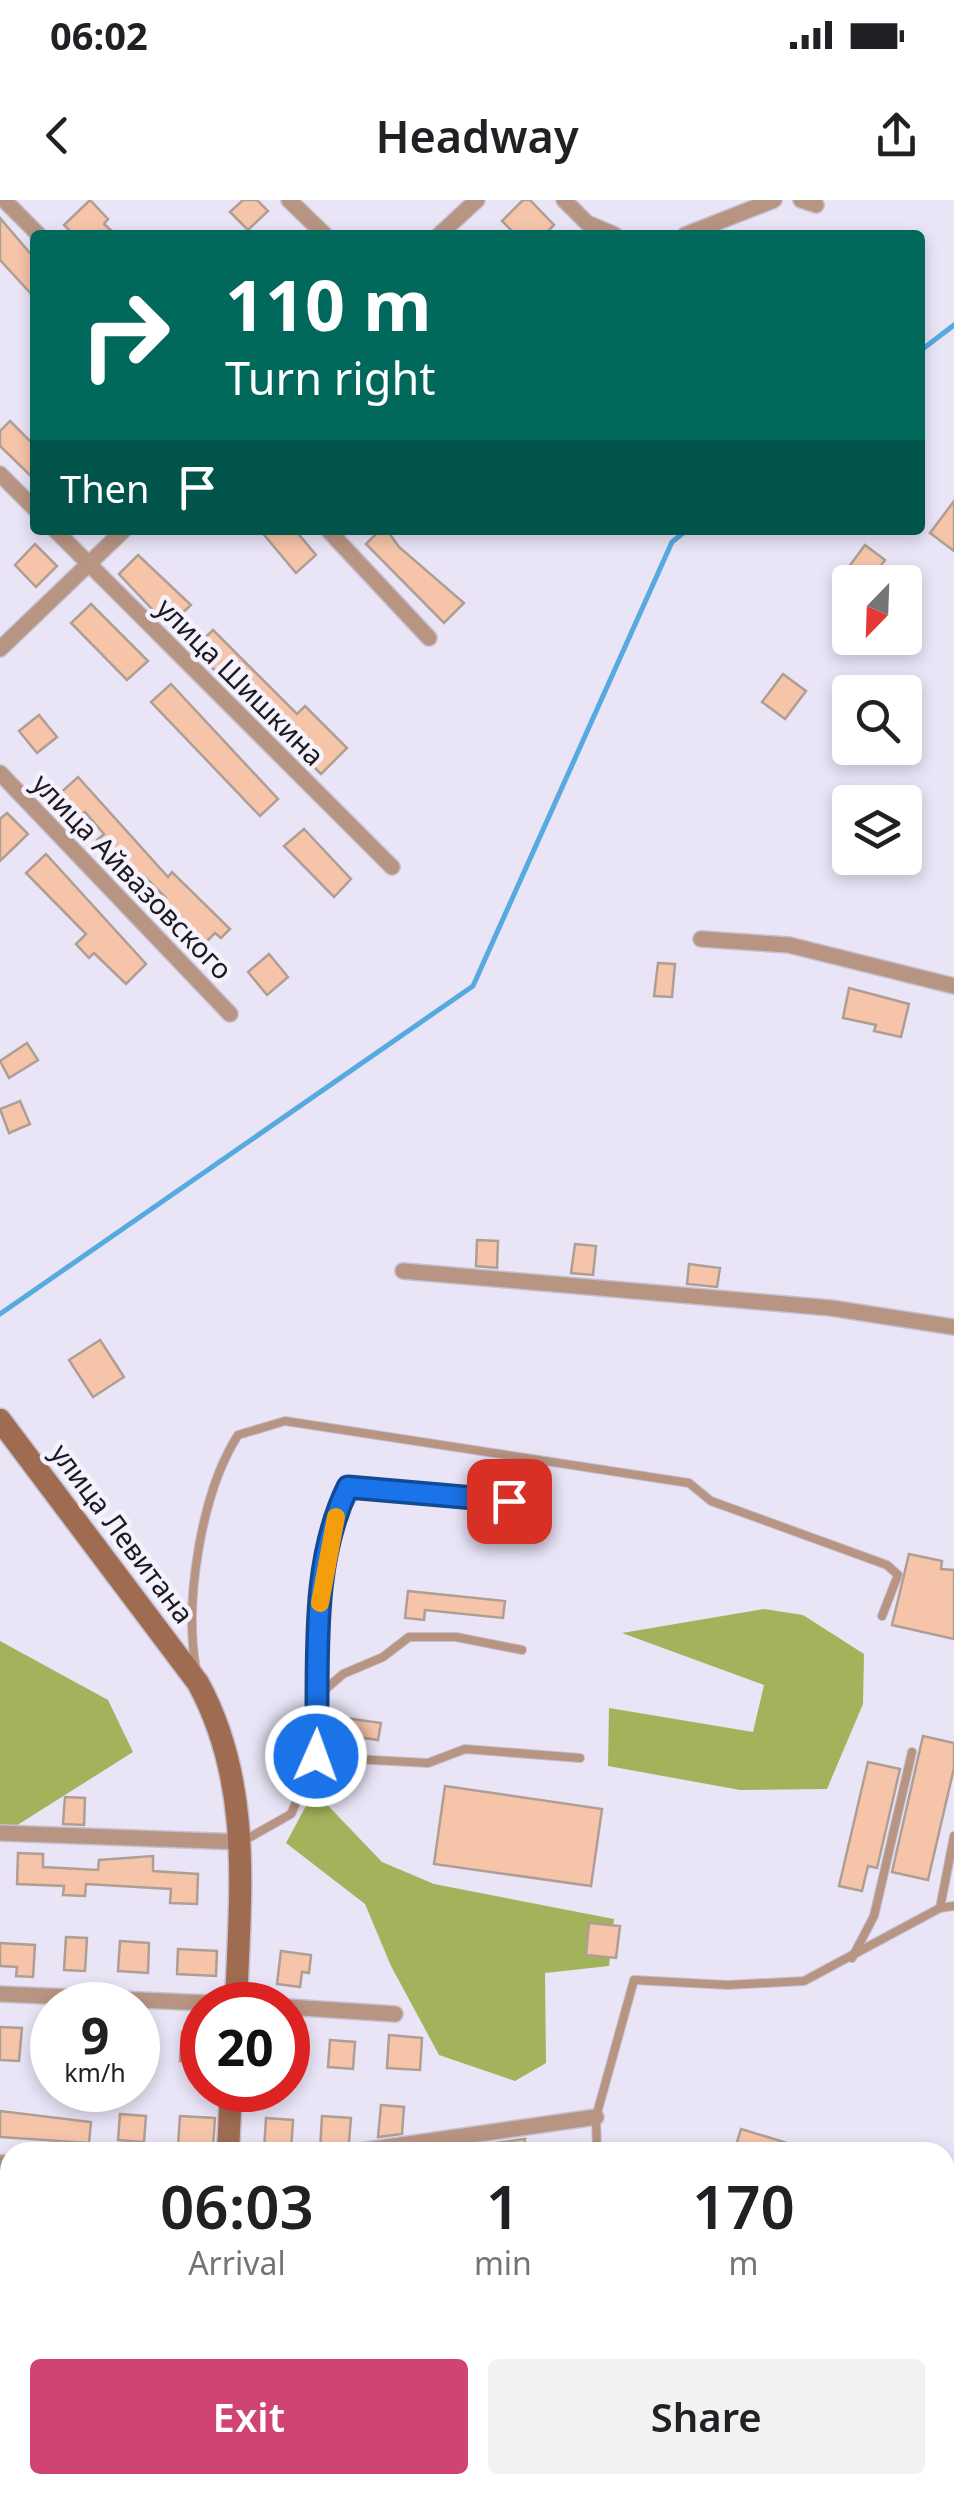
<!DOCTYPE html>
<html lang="en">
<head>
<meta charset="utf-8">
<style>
  :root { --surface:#fff; --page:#f2f2f2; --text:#202124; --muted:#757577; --accent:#d04475 }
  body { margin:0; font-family:"Noto Sans",sans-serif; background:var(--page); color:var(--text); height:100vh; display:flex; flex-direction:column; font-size:38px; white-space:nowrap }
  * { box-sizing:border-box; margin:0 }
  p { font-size:32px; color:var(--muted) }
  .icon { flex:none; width:55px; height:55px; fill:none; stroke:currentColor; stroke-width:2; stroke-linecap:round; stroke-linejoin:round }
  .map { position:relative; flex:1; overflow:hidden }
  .drawer { position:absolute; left:0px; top:1942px; width:955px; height:352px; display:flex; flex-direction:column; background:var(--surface); border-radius:30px 30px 0 0; box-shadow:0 5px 15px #0003 }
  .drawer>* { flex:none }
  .hud { position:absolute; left:30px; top:30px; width:895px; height:305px; border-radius:10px; box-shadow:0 5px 15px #0003; background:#00695c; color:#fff; overflow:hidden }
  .needle { width:65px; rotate:203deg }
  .tools { position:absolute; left:832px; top:365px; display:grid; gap:20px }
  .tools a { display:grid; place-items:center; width:90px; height:90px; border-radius:10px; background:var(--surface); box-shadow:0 5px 15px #0003; font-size:50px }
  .speed { position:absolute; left:30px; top:1782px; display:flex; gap:20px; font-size:50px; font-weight:700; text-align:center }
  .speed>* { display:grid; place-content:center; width:130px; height:130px; border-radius:50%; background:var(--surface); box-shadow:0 5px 15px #0003; line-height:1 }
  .speed small { font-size:25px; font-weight:400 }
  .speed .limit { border:15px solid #d22; background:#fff; color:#111 }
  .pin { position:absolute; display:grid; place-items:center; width:85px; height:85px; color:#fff; margin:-42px; border-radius:20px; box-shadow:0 5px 15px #0006 }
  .me { position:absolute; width:110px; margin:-55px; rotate:2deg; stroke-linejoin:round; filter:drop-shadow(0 0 8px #0008) }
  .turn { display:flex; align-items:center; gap:35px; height:210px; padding:0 30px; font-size:45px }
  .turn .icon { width:130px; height:130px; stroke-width:2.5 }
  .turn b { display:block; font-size:70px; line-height:85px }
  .then { display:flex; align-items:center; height:95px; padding:0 30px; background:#0003; gap:20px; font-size:38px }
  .eta { display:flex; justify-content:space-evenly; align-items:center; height:170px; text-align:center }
  .eta b { font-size:60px; font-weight:600; line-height:70px }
  .primary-button { display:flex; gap:20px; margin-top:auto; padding:20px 30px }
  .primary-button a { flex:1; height:115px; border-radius:10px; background:var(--accent); color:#fff; font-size:40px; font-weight:600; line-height:115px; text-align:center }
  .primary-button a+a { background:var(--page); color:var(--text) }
  .status { display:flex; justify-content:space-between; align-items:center; height:70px; padding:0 50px; background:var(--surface); direction:ltr }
  .status svg { height:28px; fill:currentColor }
  header { display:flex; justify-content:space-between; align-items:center; height:130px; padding:0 30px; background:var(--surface); font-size:45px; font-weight:600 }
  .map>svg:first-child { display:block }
</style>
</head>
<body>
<div class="status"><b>06:02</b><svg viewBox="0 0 49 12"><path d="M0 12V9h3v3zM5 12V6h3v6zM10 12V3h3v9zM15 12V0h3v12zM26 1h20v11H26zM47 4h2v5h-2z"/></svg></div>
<header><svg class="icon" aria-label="back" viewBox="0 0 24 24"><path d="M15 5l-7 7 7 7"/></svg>Headway<svg class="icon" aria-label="share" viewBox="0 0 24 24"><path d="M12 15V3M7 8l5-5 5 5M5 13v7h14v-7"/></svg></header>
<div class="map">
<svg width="954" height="2293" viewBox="0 0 954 2293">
  <rect width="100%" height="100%" fill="#e9e4f6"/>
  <!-- forest -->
  <g fill="#a3b35c">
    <polygon points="764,1409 803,1415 864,1454 863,1504 827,1589 740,1590 608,1566 609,1508 753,1532 764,1485 622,1433"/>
    <polygon points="0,1441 108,1500 133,1552 0,1636"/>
    <polygon points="314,1591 382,1662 434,1684 614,1719 609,1766 545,1773 546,1863 515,1881 439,1855 391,1766 365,1704 286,1643"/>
  </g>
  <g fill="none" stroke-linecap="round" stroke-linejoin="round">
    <!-- stream -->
    <g stroke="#56aae0" stroke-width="5">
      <polyline points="920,151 954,125"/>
      <polyline points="0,1114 473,786 672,342 687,330"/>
    </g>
  </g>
  <!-- building -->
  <g fill="#f6c4a9" stroke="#af9e94" stroke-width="2.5">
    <polygon points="90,0 108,19 104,24 116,35 74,35 64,25"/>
    <polygon points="243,0 257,0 268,11 248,30 230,12"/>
    <polygon points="523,0 530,0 554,25 544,35 516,35 502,21"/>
    <polygon points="0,18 35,59 35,98 0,60"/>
    <polygon points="10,221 35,246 35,280 0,246 0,231"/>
    <polygon points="954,301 954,351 930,333"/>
    <polygon points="260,330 295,330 316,355 296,373"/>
    <polygon points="380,330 387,330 399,347 464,403 444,423 366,344"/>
    <polygon points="35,344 57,366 36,387 15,365"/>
    <polygon points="865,345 885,360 868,382 858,382 845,372"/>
    <polygon points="138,355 191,405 168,426 119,374"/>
    <polygon points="91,404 148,461 127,480 71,423"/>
    <polygon points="213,430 297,514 305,506 347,548 321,574 193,449"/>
    <polygon points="783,474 806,491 785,519 762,502"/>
    <polygon points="171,484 278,599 260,616 151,502"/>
    <polygon points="39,515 57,537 37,553 19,531"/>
    <polygon points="78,577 168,677 172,672 230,729 221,738 215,733 202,746 181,725 177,729 156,708 166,698 143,675 136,682 97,640 104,634 85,612 77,619 57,596"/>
    <polygon points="7,613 28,634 0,661 0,619"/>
    <polygon points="304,629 351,679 334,697 284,646"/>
    <polygon points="46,654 146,764 126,784 94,753 89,758 76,744 86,734 26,673"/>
    <polygon points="269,754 288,777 267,795 248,772"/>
    <polygon points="658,763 675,764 672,797 654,796"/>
    <polygon points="849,788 909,804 901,837 874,831 876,825 843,818"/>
    <polygon points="27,843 38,860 9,878 0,861"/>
    <polygon points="20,901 30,924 9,933 0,909"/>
    <polygon points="477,1040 498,1041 497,1068 476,1066"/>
    <polygon points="575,1044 596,1046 593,1075 571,1073"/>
    <polygon points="689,1064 720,1068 717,1087 687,1084"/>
    <polygon points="100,1140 124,1177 93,1197 69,1160"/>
    <polygon points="909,1354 942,1361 941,1369 954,1370 954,1439 892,1425"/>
    <polygon points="408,1391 505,1401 503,1418 425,1410 424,1420 405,1418"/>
    <polygon points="338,1517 381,1523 378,1540 336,1534"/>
    <polygon points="923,1536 954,1543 954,1568 928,1680 892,1672"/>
    <polygon points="868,1562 900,1569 877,1668 868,1666 862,1691 839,1686"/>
    <polygon points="445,1586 602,1609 591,1686 434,1664"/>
    <polygon points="65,1597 85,1598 84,1625 63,1624"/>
    <polygon points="18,1653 43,1654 43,1667 98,1670 99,1660 153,1656 153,1671 198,1674 197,1704 170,1703 171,1689 86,1684 85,1696 63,1695 64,1686 17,1684"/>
    <polygon points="589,1723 620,1726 616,1758 586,1755"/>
    <polygon points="66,1737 87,1738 85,1771 64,1770"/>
    <polygon points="120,1741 149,1743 148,1773 118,1771"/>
    <polygon points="0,1743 35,1745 33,1777 16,1776 17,1767 0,1766"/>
    <polygon points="178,1749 217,1751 216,1776 177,1774"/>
    <polygon points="281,1751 311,1755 309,1773 302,1772 300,1787 277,1784"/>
    <polygon points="0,1827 22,1828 19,1861 0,1860"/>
    <polygon points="182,1832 202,1833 202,1862 180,1861"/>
    <polygon points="389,1835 422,1838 420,1870 387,1868"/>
    <polygon points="330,1840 355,1842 353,1869 328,1867"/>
    <polygon points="381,1905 404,1907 402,1934 378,1937"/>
    <polygon points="0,1911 91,1922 89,1943 0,1937"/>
    <polygon points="120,1914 146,1916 144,1942 118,1940"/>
    <polygon points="180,1916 215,1918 213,1948 178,1945"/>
    <polygon points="322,1916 351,1918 349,1942 342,1952 320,1951"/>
    <polygon points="266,1918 293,1920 291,1952 264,1950"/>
    <polygon points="741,1929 807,1949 806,1952 734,1952"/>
    <polygon points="525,1939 524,1952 445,1952 445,1950"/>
  </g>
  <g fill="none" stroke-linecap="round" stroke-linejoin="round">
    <!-- service casing -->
    <g stroke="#c4c0cf" stroke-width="10">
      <g id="service">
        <path d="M196,1469C184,1402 201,1293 238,1235L285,1221L689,1283L711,1301L887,1365L898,1375L882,1416"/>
        <polyline points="319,1495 343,1474 383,1457 409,1437 456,1437 522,1450"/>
        <polyline points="316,1557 428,1563 465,1549 580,1558"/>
        <polyline points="245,1640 291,1614 316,1557 317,1417 339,1306 348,1287 509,1301"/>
        <polyline points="940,1708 954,1636"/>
        <polyline points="852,1758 874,1716 912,1552"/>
        <polyline points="597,1952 596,1917 634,1780 728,1785 804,1781 940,1708 954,1706"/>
        <polyline points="0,2081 10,2082"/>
        <polyline points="945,2104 954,2106"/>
        <polyline points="584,2285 619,2293"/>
        <polyline points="121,2293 121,2285"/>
        <polyline points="354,2293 361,2285"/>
      </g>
    </g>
    <!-- minor casing -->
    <g stroke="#c4c0cf" stroke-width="18">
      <g id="minor">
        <polyline points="4,0 39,35"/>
        <polyline points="289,0 325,35"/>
        <polyline points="564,0 587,23 615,35"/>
        <polyline points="801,0 816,5"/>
        <polyline points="439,35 477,0"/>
        <polyline points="685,35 774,0"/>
        <polyline points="0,274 35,309"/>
        <polyline points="55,330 392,667"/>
        <polyline points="328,330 429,438"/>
        <polyline points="0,449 124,330"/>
        <polyline points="0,573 230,814"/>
        <polyline points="701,739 789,745 954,786"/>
        <polyline points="403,1071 831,1108 954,1127"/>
        <polyline points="0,1633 241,1642"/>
        <polyline points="0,1794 255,1805"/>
        <polyline points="288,1807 395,1814"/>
        <polyline points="353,1952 596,1917"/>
        <polyline points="0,1963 10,1963"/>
      </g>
    </g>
    <!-- secondary casing -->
    <g stroke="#c4c0cf" stroke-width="25">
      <g id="secondary">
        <path d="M0,1220L198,1483C253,1584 240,1694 236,1805"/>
        <polyline points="228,1952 231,1890"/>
        <polyline points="218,2293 219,2285"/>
      </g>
    </g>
    <!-- service -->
    <use href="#service" stroke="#b89482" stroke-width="8"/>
    <!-- minor -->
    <use href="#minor" stroke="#b89482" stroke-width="15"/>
    <!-- secondary -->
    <use href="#secondary" stroke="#9f6c51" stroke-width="22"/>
  </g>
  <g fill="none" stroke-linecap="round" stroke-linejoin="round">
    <!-- route casing -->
    <g stroke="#114b97" stroke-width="25">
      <path id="route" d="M316,1556C320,1468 308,1369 348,1287L509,1301"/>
    </g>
    <!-- route -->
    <use href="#route" stroke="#1a73e8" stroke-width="18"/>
    <!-- slow -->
    <polyline stroke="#f59e0b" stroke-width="18" points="320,1403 336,1317"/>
  </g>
  <g text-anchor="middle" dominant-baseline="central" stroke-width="9" stroke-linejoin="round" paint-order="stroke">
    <!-- street labels -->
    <g font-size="28" fill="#1c1a20" stroke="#f5f2fd">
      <text transform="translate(241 481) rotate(45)">улица Шишкина</text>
      <text transform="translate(133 676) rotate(46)">улица Айвазовского</text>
      <text transform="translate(123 1333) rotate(53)">улица Левитана</text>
    </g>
  </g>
</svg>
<div class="tools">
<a><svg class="needle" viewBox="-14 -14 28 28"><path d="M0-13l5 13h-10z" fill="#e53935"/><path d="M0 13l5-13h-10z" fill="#757577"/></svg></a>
<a><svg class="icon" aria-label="search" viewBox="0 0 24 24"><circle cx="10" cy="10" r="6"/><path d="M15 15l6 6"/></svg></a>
<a><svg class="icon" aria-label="layers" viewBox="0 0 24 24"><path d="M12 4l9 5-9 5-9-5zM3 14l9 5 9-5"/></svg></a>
</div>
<div class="speed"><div>9<small>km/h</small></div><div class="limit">20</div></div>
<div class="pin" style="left:509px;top:1301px;background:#d93025"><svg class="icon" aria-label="arrive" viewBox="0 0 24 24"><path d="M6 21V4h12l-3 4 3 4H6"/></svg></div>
<svg class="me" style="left:316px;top:1556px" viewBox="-20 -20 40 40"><circle r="17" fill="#1a73e8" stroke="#fff" stroke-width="3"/><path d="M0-11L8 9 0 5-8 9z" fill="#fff"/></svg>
<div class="hud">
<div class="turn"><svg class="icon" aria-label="right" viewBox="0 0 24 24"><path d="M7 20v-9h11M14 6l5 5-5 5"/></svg><div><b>110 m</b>Turn right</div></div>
<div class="then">Then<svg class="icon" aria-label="arrive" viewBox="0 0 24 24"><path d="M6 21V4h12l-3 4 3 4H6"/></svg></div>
</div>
<section class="drawer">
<div class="eta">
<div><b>06:03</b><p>Arrival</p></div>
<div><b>1</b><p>min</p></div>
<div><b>170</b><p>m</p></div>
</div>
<div class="primary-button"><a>Exit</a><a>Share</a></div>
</section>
</div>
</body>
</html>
